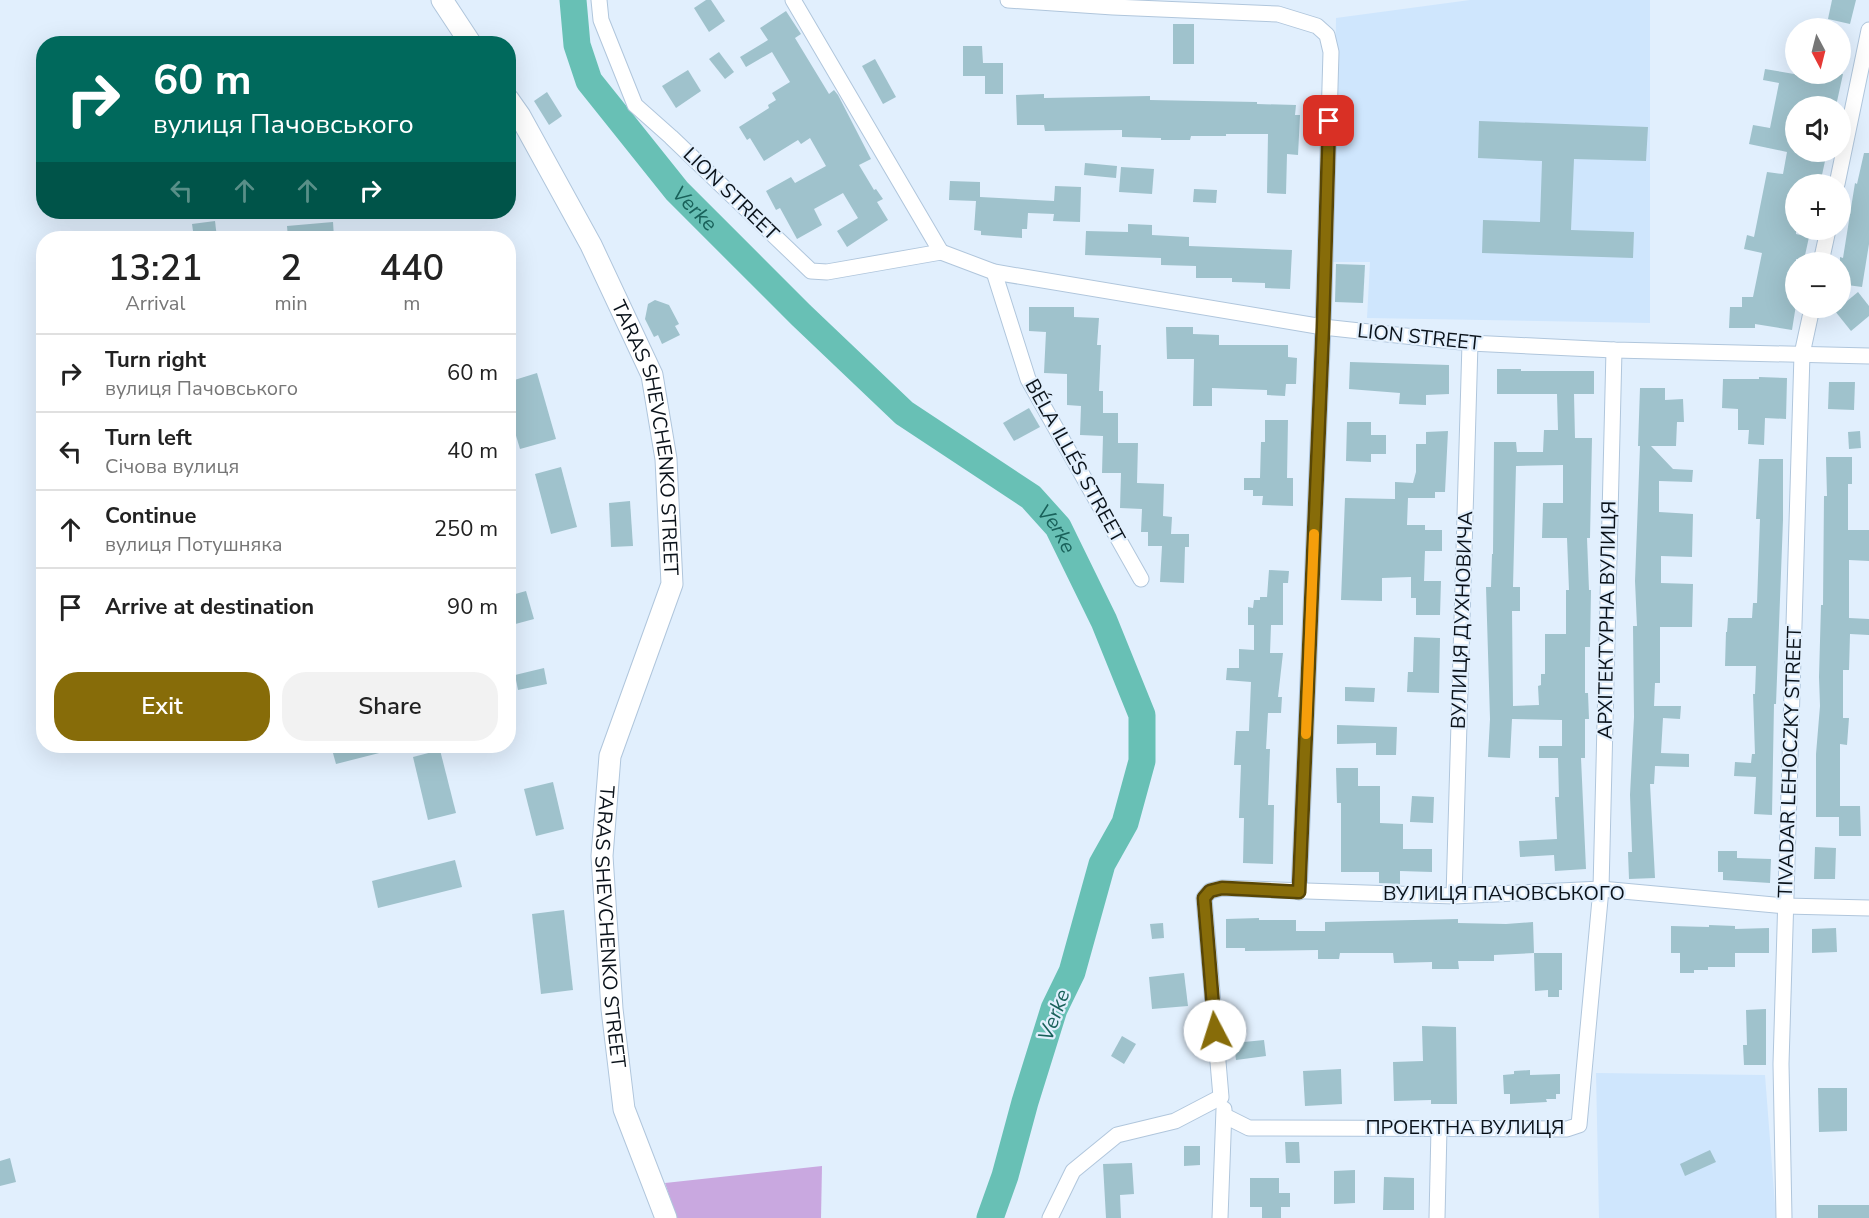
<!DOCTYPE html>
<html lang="en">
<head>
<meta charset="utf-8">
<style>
  :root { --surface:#fff; --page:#f2f2f2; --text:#222; --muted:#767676; --line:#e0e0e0; --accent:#876c09 }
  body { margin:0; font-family:"Nunito Sans",sans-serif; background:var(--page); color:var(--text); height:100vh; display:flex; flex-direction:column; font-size:22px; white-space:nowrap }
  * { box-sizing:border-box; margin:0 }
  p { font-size:20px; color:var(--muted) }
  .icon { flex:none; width:33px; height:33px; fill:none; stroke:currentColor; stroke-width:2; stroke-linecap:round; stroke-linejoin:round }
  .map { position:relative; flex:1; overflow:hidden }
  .side { position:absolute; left:36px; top:231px; width:480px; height:522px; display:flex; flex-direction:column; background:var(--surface); border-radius:24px; box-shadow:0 6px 24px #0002 }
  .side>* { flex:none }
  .top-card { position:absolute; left:36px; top:36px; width:480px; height:183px; border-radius:24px; box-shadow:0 6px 24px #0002; background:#00695c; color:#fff; overflow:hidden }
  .needle { width:39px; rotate:173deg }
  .tools { position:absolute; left:1785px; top:18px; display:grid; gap:12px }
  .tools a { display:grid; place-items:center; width:66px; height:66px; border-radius:50%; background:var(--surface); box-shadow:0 6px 24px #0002; font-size:30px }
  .pin { position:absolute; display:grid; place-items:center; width:51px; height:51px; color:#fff; margin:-26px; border-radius:12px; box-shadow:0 3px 9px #0006 }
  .me { position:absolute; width:66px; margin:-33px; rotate:355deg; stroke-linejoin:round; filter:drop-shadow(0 0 4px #0008) }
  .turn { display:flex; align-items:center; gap:21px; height:126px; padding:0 18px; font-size:27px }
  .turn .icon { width:78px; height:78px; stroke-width:2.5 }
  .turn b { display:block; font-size:42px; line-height:51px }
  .lanes { display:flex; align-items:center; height:57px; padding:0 18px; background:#0003; justify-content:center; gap:30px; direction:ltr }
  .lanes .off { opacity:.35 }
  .eta { display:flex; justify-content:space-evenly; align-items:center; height:102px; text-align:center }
  .eta b { font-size:36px; font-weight:600; line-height:42px }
  .action { display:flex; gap:12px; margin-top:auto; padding:12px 18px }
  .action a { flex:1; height:69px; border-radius:24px; background:var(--accent); color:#fff; font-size:24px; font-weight:600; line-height:69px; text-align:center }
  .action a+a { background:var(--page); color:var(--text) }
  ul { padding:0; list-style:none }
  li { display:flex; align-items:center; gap:18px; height:78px; padding:0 18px; border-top:2px solid var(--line) }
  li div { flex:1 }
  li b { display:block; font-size:22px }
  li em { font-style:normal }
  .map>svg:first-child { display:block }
</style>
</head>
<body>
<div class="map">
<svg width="1869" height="1218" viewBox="0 0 1869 1218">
  <rect width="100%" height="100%" fill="#e1effd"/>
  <!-- built -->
  <g fill="#cfe6fd">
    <polygon points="1470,0 1650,0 1650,323 1367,318 1370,262 1332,262 1336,18"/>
    <polygon points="1596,1073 1765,1075 1776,1218 1599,1218"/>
  </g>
  <!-- forest -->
  <polygon fill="#c9a8e0" points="822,1166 821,1218 677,1218 665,1183"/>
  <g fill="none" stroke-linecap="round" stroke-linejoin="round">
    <!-- river -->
    <path stroke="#68c0b5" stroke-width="27" id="s1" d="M573,0L577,45L589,81L677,191L801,315L904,413L1031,497L1058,527L1104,621L1142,715V761L1125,823L1102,864L1072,972L1054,1009L1025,1102L1005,1176L990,1218"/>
  </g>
  <!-- building -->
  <g fill="#9fc2cc" fill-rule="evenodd">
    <polygon points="706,0 711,0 725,21 709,32 694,8"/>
    <polygon points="1832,0 1856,0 1850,24 1828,19"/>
    <polygon points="786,11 801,34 795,38 829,94 834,90 838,95 871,159 859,165 874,190 876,189 883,199 877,202 888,220 847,247 837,231 858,218 843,193 814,209 822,225 797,239 780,208 776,210 766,191 791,177 795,183 826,166 810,138 801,144 798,140 764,161 750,138 747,140 739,127 769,108 768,105 776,100 772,93 790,82 772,52 746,67 740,57 768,40 760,28"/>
    <rect x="1173" y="24" width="21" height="40"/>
    <polygon points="963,46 982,46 983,63 1003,63 1003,94 985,94 985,76 963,76"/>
    <polygon points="719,52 734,72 725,79 709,59"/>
    <polygon points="875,59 896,97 883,104 862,66"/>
    <polygon points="1765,69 1794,74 1843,74 1836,106 1796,106 1796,152 1827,152 1820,184 1796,184 1796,234 1809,237 1804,260 1796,259 1796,305 1792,330 1755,324 1755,328 1729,328 1730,307 1742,307 1742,297 1753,297 1762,253 1744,249 1747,235 1754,237 1767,172 1783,174 1787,152 1749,144 1753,125 1770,128 1779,83 1763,80"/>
    <polygon points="688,70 701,91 676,108 662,86"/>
    <polygon points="547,92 562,116 549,125 534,101"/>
    <polygon points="1044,94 1044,98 1150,96 1150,100 1257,102 1257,104 1296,105 1295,115 1300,115 1298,155 1287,154 1286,194 1267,193 1268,134 1226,134 1226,136 1191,136 1190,140 1161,140 1161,138 1122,137 1122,130 1045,131 1044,125 1017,125 1016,95"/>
    <polygon points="1479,121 1648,127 1646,161 1574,159 1571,230 1634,232 1633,258 1482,253 1483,220 1540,222 1542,161 1478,158"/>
    <polygon points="1864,153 1869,153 1869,244 1862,287 1840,284 1840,257 1843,258 1855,183 1857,184"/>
    <polygon points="1085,163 1117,166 1116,178 1084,175"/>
    <polygon points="1121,167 1154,169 1152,194 1119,192"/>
    <polygon points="950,181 980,182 980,197 1054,201 1055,186 1081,187 1080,222 1053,221 1054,214 1028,213 1027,229 1022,229 1022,238 981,235 981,231 974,230 976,201 949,200"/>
    <polygon points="1194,189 1217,190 1216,203 1193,202"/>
    <polygon points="215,221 217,238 194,238 192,224"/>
    <polygon points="333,222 334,238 288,238 287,226"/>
    <polygon points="1128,224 1152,225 1152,235 1189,237 1189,246 1292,250 1290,289 1265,288 1265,283 1232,282 1232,278 1196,278 1196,266 1161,265 1161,258 1085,255 1086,231 1128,232"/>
    <polygon points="1336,264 1365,265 1363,303 1335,302"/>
    <polygon points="1858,292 1869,306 1869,316 1851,331 1835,311"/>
    <polygon points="655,300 669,305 679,324 675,326 680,335 662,344 658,335 654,337 645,319 648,304"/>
    <polygon points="1029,307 1074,307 1074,317 1099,318 1097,345 1101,345 1099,391 1103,391 1103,413 1118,413 1118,443 1138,443 1137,483 1164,484 1163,516 1172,517 1171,534 1189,534 1189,547 1185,547 1184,583 1160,582 1162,546 1148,546 1148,532 1141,532 1142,509 1120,508 1121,473 1102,473 1103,436 1080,435 1081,406 1067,405 1067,374 1044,373 1046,332 1029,331"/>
    <polygon points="1166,327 1193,327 1193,334 1219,335 1219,345 1288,345 1288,357 1297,358 1296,384 1286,384 1285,396 1267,395 1267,390 1212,388 1212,406 1193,406 1194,359 1167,359"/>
    <polygon points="1350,362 1449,365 1449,394 1426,395 1426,405 1399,404 1400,393 1349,389"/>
    <path d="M1497,369H1521V371H1594V394H1574L1575,438H1592L1590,538H1587L1589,590H1591L1590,647H1585V693H1588L1589,719H1585V758H1581L1586,869L1555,871L1554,855L1520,857L1519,841L1557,839L1555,797H1559L1558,758H1539V746H1562V720L1512,719L1510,758L1488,757L1490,719L1486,587H1491L1492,554H1493L1494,442H1516L1517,452H1543L1544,430H1558L1557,394H1497ZM1563,465V503H1543L1542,538H1567L1569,590H1566V634H1545V674H1541V685L1538,686L1539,705L1513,706L1512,611H1520V587H1513L1516,466Z"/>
    <polygon points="537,373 556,439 520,449 508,409 508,382"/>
    <polygon points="1759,377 1787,378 1786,419 1765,418 1764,445 1748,444 1749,430 1738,430 1738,409 1722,408 1723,379 1759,379"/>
    <polygon points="1829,382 1855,382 1854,410 1828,409"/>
    <polygon points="1640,388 1665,388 1665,400 1683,399 1684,422 1677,422 1676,446 1651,446 1673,469 1693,470 1692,482 1659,481 1659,512 1693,514 1692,557 1661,556 1661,583 1693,584 1692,627 1660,627 1660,683 1655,683 1654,706 1681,706 1680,719 1663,718 1661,753 1689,754 1689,767 1655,766 1654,784 1650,784 1655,878 1629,879 1628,852 1632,852 1630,795 1634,717 1633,626 1637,626 1635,581 1640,446 1638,446"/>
    <polygon points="1029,408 1040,427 1014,441 1003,423"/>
    <polygon points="1265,420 1288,420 1287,478 1293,478 1293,506 1262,505 1263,496 1253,496 1253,490 1244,490 1244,478 1260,478 1261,442 1265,442"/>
    <polygon points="1347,422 1371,422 1371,435 1386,435 1386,454 1371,454 1371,462 1346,461"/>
    <polygon points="1448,431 1445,492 1435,492 1435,498 1408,498 1407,525 1425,525 1425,530 1442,530 1442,551 1425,551 1424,581 1441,581 1440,615 1416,615 1416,598 1411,598 1411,577 1382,578 1382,601 1341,600 1345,498 1395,499 1395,482 1413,483 1416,472 1416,444 1426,444 1426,432"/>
    <polygon points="1860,431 1861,448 1849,449 1848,432"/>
    <polygon points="1826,457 1852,457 1852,484 1848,484 1848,530 1869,530 1869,561 1849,560 1849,618 1869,619 1869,635 1850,634 1849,670 1843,670 1843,718 1849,718 1847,745 1840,744 1840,806 1860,806 1861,836 1839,836 1839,817 1816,817 1816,754 1820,706 1819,677 1821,605 1823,605 1824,496 1827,496"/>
    <polygon points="1759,459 1783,459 1783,520 1776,704 1774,704 1772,815 1754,814 1756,777 1734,776 1735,762 1751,763 1752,754 1755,754 1753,694 1755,694 1756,666 1725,666 1726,632 1727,632 1728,618 1752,618 1753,603 1757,603 1760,519 1756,519"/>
    <polygon points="561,467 577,527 551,534 535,474"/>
    <polygon points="630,501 633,546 611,547 609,503"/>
    <polygon points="1269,570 1289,571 1288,583 1283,583 1283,625 1271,625 1270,653 1283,653 1278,697 1282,697 1281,713 1268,713 1266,749 1270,749 1268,805 1274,805 1273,864 1243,863 1244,818 1239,818 1241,765 1234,765 1236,731 1249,731 1251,682 1226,680 1227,668 1239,668 1239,649 1254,650 1254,625 1248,625 1248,607 1253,608 1254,600 1260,600 1260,597 1267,597"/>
    <polygon points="526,591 534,619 508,626 508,596"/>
    <polygon points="1414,637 1440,638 1439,693 1407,692 1408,672 1413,672"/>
    <polygon points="544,668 547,684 518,690 515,675"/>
    <polygon points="1345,687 1375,688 1374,702 1345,701"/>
    <polygon points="1337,725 1397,727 1396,755 1376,755 1376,743 1337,744"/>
    <polygon points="331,746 391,746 391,750 336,764"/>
    <polygon points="440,750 456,813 428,820 413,757"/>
    <polygon points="1336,768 1358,768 1358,786 1380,786 1380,823 1403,824 1403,849 1432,849 1432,872 1400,871 1400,884 1379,883 1379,872 1341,872 1341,803 1337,803"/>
    <polygon points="553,782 564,829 536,836 524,789"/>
    <polygon points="1412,796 1434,797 1433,823 1410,822"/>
    <polygon points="1815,847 1836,848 1835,879 1814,879"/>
    <polygon points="1718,851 1737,851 1737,858 1771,859 1770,883 1723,880 1723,872 1718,872"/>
    <polygon points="455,860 462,887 378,908 372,881"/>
    <polygon points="564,910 573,990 541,994 532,914"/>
    <polygon points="1259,918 1259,920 1296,920 1296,931 1325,931 1325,922 1458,919 1458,923 1506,924 1533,922 1534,953 1494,955 1494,961 1458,961 1459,969 1432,969 1432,962 1394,963 1393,953 1340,953 1339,959 1318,959 1318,950 1245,951 1245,948 1226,948 1226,919"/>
    <polygon points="1163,923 1164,938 1152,939 1150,924"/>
    <polygon points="1709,925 1735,926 1735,929 1769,928 1769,953 1735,953 1735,967 1708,967 1708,970 1694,970 1694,973 1680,973 1680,953 1671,953 1671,926 1709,927"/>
    <polygon points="1836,928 1837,952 1812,953 1812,929"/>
    <polygon points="1534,953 1562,953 1562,990 1559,990 1559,997 1548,997 1548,990 1535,991"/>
    <polygon points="1184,973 1188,1006 1152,1009 1149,977"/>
    <polygon points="1766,1009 1766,1065 1744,1065 1743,1045 1747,1045 1746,1010"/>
    <polygon points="1422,1026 1456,1027 1457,1104 1431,1104 1431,1100 1394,1101 1393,1062 1423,1061"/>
    <polygon points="1122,1036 1136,1044 1124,1064 1111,1056"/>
    <polygon points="1264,1040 1266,1056 1236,1060 1234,1043"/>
    <polygon points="1341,1069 1342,1104 1305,1106 1303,1071"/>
    <polygon points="1530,1070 1530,1075 1560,1074 1560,1094 1556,1094 1556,1099 1546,1099 1547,1102 1510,1104 1510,1094 1504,1094 1503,1075 1514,1074 1514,1071"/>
    <polygon points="1818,1088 1847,1088 1847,1131 1819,1132"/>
    <polygon points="1285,1142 1299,1142 1300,1163 1286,1163"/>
    <polygon points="1184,1146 1200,1146 1200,1165 1184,1166"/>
    <polygon points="1710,1150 1716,1162 1685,1176 1680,1164"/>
    <polygon points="10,1158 16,1182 0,1186 0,1161"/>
    <polygon points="1132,1163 1134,1194 1120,1195 1121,1218 1106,1218 1103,1164"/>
    <polygon points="1355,1170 1355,1203 1334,1204 1334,1171"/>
    <polygon points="1384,1177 1414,1178 1414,1210 1383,1210"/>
    <polygon points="1250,1178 1279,1178 1279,1193 1290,1193 1290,1207 1281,1207 1281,1218 1262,1218 1262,1207 1250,1207"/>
    <rect x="1818" y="1205" width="51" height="13"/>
  </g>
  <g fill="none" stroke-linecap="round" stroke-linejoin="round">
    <!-- street casing -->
    <g stroke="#b0c6dc" stroke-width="17">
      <g id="street">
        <polyline points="599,0 601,20 635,105 671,137 811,271 827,272 941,252 793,0"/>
        <polyline points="1008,0 1113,7 1278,14 1317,26 1327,35 1331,52 1323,327 1299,892"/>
        <polyline points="1837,184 1869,30"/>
        <polyline points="941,252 994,272 1323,327 1470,343 1614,350 1869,356"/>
        <polyline points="1821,262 1828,230"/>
        <polyline points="994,272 1028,379 1141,579"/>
        <polyline points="1454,896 1470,343"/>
        <polyline points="1225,1116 1249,1128 1567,1129 1579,1125 1601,889 1614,350"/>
        <polyline points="1050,1218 1073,1171 1117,1135 1175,1121 1221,1097 1204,898 1210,891 1222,888 1454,896 1601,889 1785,906 1869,908"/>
        <polyline points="1220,1218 1224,1109"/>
        <polyline points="1437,1218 1439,1128"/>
        <polyline points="1784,1218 1781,1064 1802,354 1812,308"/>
      </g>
    </g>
    <!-- secondary casing -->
    <g stroke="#b0c6dc" stroke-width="23">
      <g id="secondary">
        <polyline points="442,0 471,44"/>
        <path id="s2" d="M508,99L520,116L591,245L652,375L666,459L672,584L610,756L602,856L612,1009L624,1109L666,1218"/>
      </g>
    </g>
    <!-- street -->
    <use href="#street" stroke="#fff" stroke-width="15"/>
    <!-- secondary -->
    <use href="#secondary" stroke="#fff" stroke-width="21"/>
  </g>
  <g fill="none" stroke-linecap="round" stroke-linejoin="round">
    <!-- route casing -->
    <g stroke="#584606" stroke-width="15">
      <polyline id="route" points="1215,1031 1204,898 1210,891 1222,888 1299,892 1323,327 1329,121"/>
    </g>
    <!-- route -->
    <use href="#route" stroke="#876c09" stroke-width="10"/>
    <!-- slow -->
    <polyline stroke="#f59e0b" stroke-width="10" points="1306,734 1314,534"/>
  </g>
  <g text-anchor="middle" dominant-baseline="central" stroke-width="4.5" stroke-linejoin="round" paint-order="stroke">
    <!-- street labels -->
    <g font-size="20" fill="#0a121a" stroke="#e1effd">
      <text transform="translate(731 194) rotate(44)">LION STREET</text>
      <text transform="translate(1419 337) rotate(6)">LION STREET</text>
      <text stroke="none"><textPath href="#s2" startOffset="372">TARAS SHEVCHENKO STREET</textPath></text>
      <text transform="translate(1075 461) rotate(61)">BÉLA ILLÉS STREET</text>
      <text transform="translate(1462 620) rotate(-88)">ВУЛИЦЯ ДУХНОВИЧА</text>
      <text transform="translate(1607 620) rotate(-89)">АРХІТЕКТУРНА ВУЛИЦЯ</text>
      <text transform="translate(1790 762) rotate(-88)">TIVADAR LEHOCZKY STREET</text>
      <text x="1504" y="893">ВУЛИЦЯ ПАЧОВСЬКОГО</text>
      <text stroke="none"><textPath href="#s2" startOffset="876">TARAS SHEVCHENKO STREET</textPath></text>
      <text x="1465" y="1127">ПРОЕКТНА ВУЛИЦЯ</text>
    </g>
    <!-- water labels -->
    <g font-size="21" font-style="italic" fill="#19615a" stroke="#e1effd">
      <text stroke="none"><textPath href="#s1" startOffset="249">Verke</textPath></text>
      <text stroke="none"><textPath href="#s1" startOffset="735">Verke</textPath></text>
      <text transform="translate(1054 1015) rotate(-69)">Verke</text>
    </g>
  </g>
</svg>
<div class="tools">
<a><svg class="needle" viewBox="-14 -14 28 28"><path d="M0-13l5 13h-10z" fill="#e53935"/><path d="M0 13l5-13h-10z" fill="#767676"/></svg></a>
<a><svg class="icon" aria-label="sound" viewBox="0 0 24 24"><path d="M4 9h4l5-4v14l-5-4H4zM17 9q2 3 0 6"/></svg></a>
<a>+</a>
<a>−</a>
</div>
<div class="pin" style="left:1329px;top:121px;background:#d93025"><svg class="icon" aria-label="arrive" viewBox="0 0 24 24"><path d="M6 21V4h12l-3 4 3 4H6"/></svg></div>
<svg class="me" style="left:1215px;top:1031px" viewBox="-20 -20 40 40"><circle r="19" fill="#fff"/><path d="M0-13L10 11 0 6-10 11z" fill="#876c09"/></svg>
<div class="top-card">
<div class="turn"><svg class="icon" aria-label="right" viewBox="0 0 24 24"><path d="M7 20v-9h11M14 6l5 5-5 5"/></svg><div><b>60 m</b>вулиця Пачовського</div></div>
<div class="lanes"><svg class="icon off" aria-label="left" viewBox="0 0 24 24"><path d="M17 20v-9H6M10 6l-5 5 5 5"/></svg><svg class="icon off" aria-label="ahead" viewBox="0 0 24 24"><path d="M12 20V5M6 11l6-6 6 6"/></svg><svg class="icon off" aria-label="ahead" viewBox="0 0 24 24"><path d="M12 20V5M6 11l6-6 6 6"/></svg><svg class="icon" aria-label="right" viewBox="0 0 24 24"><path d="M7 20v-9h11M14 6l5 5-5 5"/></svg></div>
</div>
<section class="side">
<div class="eta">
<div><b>13:21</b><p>Arrival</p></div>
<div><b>2</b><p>min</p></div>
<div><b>440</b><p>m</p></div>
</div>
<ul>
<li><svg class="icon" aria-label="right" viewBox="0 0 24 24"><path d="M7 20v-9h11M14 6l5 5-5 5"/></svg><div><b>Turn right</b><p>вулиця Пачовського</p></div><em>60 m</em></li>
<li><svg class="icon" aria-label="left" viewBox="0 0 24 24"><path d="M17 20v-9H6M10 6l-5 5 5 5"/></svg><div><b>Turn left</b><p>Січова вулиця</p></div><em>40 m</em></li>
<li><svg class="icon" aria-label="ahead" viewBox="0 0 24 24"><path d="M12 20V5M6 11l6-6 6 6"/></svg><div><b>Continue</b><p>вулиця Потушняка</p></div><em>250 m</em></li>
<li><svg class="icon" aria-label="arrive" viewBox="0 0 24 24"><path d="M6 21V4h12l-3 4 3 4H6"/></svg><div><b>Arrive at destination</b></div><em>90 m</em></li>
</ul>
<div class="action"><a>Exit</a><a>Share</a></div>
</section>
</div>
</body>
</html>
